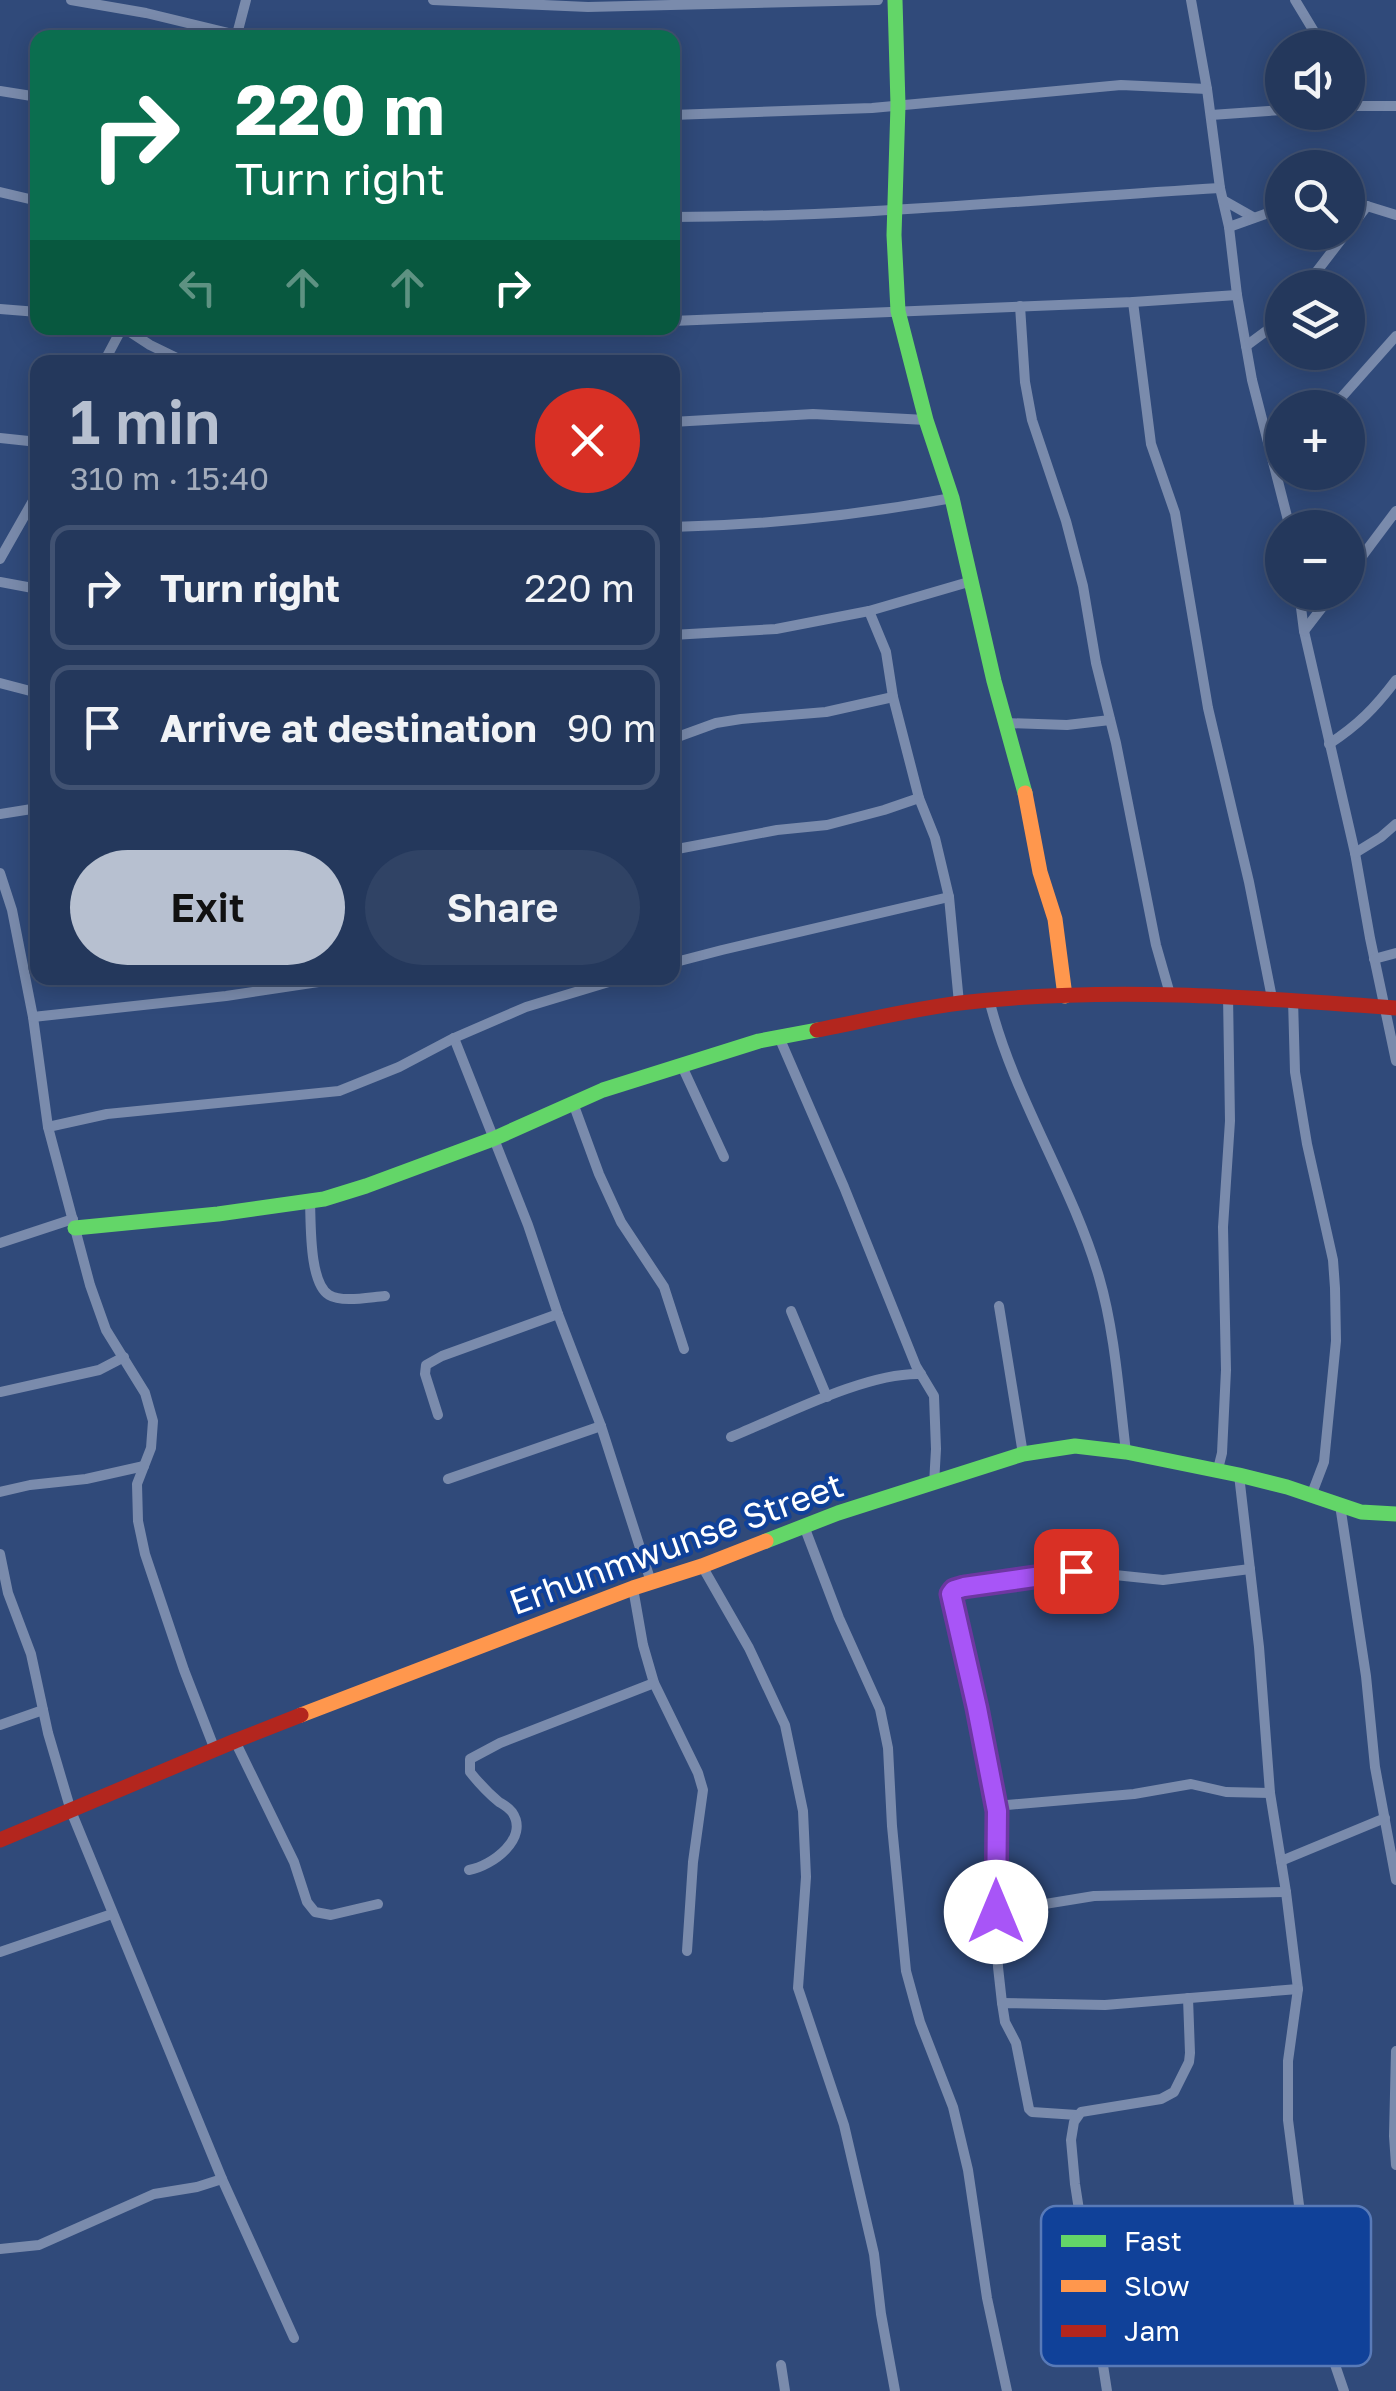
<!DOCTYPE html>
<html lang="en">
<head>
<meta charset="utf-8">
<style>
  :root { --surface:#24385c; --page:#304365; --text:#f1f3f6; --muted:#a3acbb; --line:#415272; --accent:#b7c0d0 }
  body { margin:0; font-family:"Golos Text",sans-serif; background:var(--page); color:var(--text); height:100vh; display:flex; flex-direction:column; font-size:38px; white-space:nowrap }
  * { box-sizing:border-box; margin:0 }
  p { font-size:32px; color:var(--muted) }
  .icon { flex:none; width:55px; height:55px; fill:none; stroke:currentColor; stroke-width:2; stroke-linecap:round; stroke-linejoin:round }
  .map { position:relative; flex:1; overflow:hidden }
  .details { position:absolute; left:30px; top:355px; width:650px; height:630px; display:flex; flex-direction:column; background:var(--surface); border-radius:20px; box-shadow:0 5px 25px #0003,0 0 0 2px var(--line) }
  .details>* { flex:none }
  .banner { position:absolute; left:30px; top:30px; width:650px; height:305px; border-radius:20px; box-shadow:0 5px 25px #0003,0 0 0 2px var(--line); background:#0b6e4f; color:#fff; overflow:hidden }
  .controls { position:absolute; left:1265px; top:30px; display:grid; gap:20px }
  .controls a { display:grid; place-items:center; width:100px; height:100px; border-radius:50%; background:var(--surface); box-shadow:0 5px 25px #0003,0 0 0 2px var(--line); font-size:50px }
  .pin { position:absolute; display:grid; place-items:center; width:85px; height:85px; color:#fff; margin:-42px; border-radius:20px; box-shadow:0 5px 15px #0006 }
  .me { position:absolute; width:110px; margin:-55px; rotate:0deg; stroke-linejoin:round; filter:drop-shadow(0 0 8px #0008) }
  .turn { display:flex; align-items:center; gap:35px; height:210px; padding:0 40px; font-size:45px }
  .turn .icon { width:130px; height:130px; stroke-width:2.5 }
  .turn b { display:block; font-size:70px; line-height:85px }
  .lanes { display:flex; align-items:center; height:95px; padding:0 40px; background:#0003; justify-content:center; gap:50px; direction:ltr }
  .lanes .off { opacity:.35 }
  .round { display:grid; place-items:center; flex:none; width:105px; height:105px; border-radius:52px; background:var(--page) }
  .headline { display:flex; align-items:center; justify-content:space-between; height:170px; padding:0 40px }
  h1 { font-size:60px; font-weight:600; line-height:75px; color:var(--accent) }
  .primary-button { display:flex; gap:20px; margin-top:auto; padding:20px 40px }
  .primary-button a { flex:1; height:115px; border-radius:60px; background:var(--accent); color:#111; font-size:40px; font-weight:600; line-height:115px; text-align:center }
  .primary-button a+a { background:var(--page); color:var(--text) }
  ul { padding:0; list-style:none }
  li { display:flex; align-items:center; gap:30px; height:125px; margin:0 20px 15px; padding:0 20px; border:5px solid var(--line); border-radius:20px }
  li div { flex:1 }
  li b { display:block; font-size:38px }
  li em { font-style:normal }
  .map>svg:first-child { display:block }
</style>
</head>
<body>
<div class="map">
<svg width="1396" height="2391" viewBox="0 0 1396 2391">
  <rect width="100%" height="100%" fill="#304a7a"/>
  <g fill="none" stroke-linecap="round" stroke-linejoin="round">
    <!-- street -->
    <g stroke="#7a8bac" stroke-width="10">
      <polyline points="71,0 146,13 237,35"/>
      <polyline points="433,0 588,7 878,0"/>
      <polyline points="1191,0 1207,89 1220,188 1229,227 1237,295 1252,380 1290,528"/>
      <polyline points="1295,0 1324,48"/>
      <polyline points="236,38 246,0"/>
      <polyline points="0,91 38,97"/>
      <polyline points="1348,106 1396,106"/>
      <polyline points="672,115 872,108 1121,85 1207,89"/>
      <polyline points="1211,115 1282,110"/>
      <polyline points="0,192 38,201"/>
      <polyline points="1223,200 1253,217"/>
      <polyline points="1348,204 1367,206 1396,215"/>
      <path d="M672,217C855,217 1038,199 1220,188"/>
      <polyline points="1229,227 1282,208"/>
      <polyline points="1348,231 1367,206"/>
      <polyline points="1304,288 1347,232"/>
      <polyline points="1133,302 1151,444 1175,513 1208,708 1249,882 1272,998"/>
      <polyline points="1020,306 1025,382 1032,420 1066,521 1083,586 1096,663 1116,743 1156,945 1170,994"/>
      <polyline points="0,309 38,312"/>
      <polyline points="672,321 1133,302 1237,295"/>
      <polyline points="124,328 150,345 185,362"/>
      <polyline points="1246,346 1273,326 1282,316"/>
      <polyline points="104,362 122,328"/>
      <polyline points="1332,408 1396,336"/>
      <polyline points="672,422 813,414 926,420"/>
      <polyline points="0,438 38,442"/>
      <path d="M672,527C766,525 860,515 952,498"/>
      <polyline points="0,559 38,492"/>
      <polyline points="1348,575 1396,511"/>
      <polyline points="0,582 38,589"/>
      <polyline points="1299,592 1304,631 1355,853 1370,938 1396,1061"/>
      <polyline points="869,611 886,652 893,697 919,798 935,838 949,897 959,1003"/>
      <polyline points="1304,631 1334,592"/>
      <polyline points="672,635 776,629 869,611 972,581"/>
      <polyline points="0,683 38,693"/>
      <polyline points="1005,723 1067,725 1110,720"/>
      <polyline points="672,739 716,723 741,719 826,712 893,697"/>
      <path d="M1329,744C1358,725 1375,708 1396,680"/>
      <polyline points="0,814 38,808"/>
      <polyline points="672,850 777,830 827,825 884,810 919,798"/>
      <polyline points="1355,853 1381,837 1396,824"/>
      <polyline points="0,873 12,910 33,1017 48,1127 90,1285 106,1330 145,1393 153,1421 151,1448 137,1484 138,1521 145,1554 184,1670 215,1750"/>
      <polyline points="1374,959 1396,953"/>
      <polyline points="672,963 722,950 949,897"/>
      <path d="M989,999C1013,1097 1071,1181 1099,1277C1115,1332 1119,1395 1126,1452"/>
      <polyline points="1293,999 1295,1072 1307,1144 1333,1260 1335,1288 1336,1341 1324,1462 1311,1496"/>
      <polyline points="33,1017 226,996 345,978"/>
      <polyline points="779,1037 844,1187 916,1366 934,1396 936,1449 934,1484"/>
      <polyline points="454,1038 528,1225 558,1314 601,1426 651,1582"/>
      <polyline points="681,1064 724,1157"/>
      <polyline points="573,1103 599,1174 621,1222 664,1287 684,1349"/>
      <polyline points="48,1127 107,1114 339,1091 399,1067 454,1038 526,1007 622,978"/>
      <path d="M310,1202C311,1223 309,1283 329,1295C342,1303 370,1297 385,1296"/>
      <polyline points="0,1243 73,1219"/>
      <polyline points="999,1306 1023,1454"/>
      <polyline points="791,1311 827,1397"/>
      <polyline points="0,1392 99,1370 124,1357"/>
      <polyline points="438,1415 425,1374 426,1365 442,1356 558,1314"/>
      <path d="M731,1437C783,1416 866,1372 921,1374"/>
      <polyline points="1218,1469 1222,1453 1226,1370 1223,1227 1230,1121 1228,995"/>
      <polyline points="1239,1475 1259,1647 1270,1793 1286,1892 1298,1989 1288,2061 1288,2120 1304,2244 1330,2350 1344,2391"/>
      <polyline points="448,1479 601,1426"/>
      <polyline points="0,1492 30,1485 86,1479 144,1466"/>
      <polyline points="1340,1505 1366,1676 1375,1767 1396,1880"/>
      <polyline points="804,1526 839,1618 880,1709 888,1748 892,1826 906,1971 920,2022 953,2107 968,2170 987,2298 1007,2391"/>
      <polyline points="0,1554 8,1593 31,1654 48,1733 71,1811 222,2179 294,2338"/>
      <polyline points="702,1566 749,1648 785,1725 803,1811 806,1877 798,1988 844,2125 874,2254 881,2314 895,2391"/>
      <polyline points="633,1588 643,1645 654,1683 698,1773 703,1790 693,1862 687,1951"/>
      <polyline points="0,1725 43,1710"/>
      <polyline points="235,1741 294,1862 307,1902 315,1912 331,1915 378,1904"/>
      <polyline points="997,1811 977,1708 951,1597 952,1591 965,1587 1076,1571 1163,1580 1250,1569"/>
      <polyline points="1281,1861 1385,1818"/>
      <path d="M469,1870C492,1866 530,1838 512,1812C508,1807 504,1805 499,1802C488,1793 478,1782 470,1772V1759L500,1743L654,1683"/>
      <polyline points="996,1912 1094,1896 1286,1892"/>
      <polyline points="0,1952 112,1914"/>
      <polyline points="1002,2003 998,1967 995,1823 998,1809 1007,1805 1134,1794 1191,1784 1226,1792 1270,1793"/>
      <polyline points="1396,2051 1394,2136 1396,2165"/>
      <polyline points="1077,2115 1032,2112 1029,2109 1016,2043 1005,2022 1002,2003 1105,2005 1298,1989"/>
      <polyline points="0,2249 39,2245 154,2194 197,2187 222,2179"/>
      <polyline points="781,2365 785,2391"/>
      <polyline points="1107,2391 1075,2184 1071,2140 1074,2122 1081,2112 1161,2099 1174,2092 1189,2062 1190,2053 1188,1998"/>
    </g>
    <!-- fast -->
    <g stroke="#63d668" stroke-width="15">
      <polyline points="895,0 898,105 894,235 898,311 926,420 952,498 994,681 1025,793"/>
      <polyline points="75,1228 218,1214 324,1199 366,1186 493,1139 603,1090 759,1041 817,1030"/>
      <polyline points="766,1541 838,1513 1023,1454 1075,1446 1126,1452 1239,1475 1287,1487 1361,1512 1396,1514"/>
    </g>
    <!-- slow -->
    <g stroke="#ff974d" stroke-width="15">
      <polyline points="1025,793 1040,872 1055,919 1065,996"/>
      <polyline points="301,1715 633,1588 702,1566 766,1541"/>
    </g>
    <!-- jam -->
    <g stroke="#b3261e" stroke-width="15">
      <path d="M817,1030C864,1021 912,1009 960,1003C1105,986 1252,997 1396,1008"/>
      <polyline points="0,1840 235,1741 301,1715"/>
    </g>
  </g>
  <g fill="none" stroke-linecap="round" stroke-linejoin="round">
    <!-- route casing -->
    <g stroke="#6d37a1" stroke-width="25">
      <polyline id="route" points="996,1912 997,1811 977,1708 951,1594 954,1590 964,1587 1076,1571"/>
    </g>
    <!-- route -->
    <use href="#route" stroke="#a855f7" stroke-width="18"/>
  </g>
  <g text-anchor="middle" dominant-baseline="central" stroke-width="8" stroke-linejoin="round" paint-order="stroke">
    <!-- street labels -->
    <g font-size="35" fill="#fff" stroke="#104199">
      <text transform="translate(676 1543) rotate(-20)">Erhunmwunse Street</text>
    </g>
  </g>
  <!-- legend -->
  <rect x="1041" y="2206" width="330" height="160" rx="15" fill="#104199" stroke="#587ab8" stroke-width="2.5"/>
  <rect x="1061" y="2235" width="45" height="12" fill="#63d668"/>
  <rect x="1061" y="2280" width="45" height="12" fill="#ff974d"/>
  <rect x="1061" y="2325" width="45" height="12" fill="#b3261e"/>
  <g font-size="28" fill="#fff">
    <text x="1124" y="2251">Fast</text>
    <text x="1124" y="2296">Slow</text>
    <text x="1124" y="2341">Jam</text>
  </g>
</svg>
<div class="controls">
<a><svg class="icon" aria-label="sound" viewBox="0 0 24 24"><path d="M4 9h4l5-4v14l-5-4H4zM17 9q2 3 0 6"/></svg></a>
<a><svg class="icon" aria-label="search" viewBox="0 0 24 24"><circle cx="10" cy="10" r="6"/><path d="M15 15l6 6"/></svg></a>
<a><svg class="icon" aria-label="layers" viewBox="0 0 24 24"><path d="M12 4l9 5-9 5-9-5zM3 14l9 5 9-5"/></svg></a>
<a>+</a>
<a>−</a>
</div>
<div class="pin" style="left:1076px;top:1571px;background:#d93025"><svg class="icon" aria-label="arrive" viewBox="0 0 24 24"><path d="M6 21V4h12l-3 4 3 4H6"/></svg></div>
<svg class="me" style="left:996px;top:1912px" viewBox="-20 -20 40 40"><circle r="19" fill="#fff"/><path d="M0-13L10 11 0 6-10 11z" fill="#a855f7"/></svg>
<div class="banner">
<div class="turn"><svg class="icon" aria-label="right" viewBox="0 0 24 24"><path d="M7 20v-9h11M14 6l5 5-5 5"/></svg><div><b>220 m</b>Turn right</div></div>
<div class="lanes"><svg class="icon off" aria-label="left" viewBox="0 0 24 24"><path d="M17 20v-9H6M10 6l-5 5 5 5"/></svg><svg class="icon off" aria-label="ahead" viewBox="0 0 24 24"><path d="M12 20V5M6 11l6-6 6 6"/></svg><svg class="icon off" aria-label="ahead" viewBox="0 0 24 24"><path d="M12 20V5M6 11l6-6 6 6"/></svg><svg class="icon" aria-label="right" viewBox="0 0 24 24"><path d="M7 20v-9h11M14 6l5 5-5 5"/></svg></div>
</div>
<section class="details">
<div class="headline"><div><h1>1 min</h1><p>310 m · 15:40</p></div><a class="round" style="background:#d93025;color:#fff"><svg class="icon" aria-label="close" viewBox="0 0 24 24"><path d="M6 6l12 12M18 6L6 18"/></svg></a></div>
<ul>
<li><svg class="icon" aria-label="right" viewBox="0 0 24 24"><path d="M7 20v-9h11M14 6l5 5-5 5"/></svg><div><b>Turn right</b></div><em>220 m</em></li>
<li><svg class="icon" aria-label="arrive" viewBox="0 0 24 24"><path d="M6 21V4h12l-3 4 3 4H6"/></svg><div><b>Arrive at destination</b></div><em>90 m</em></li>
</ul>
<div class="primary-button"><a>Exit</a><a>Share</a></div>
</section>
</div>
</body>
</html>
